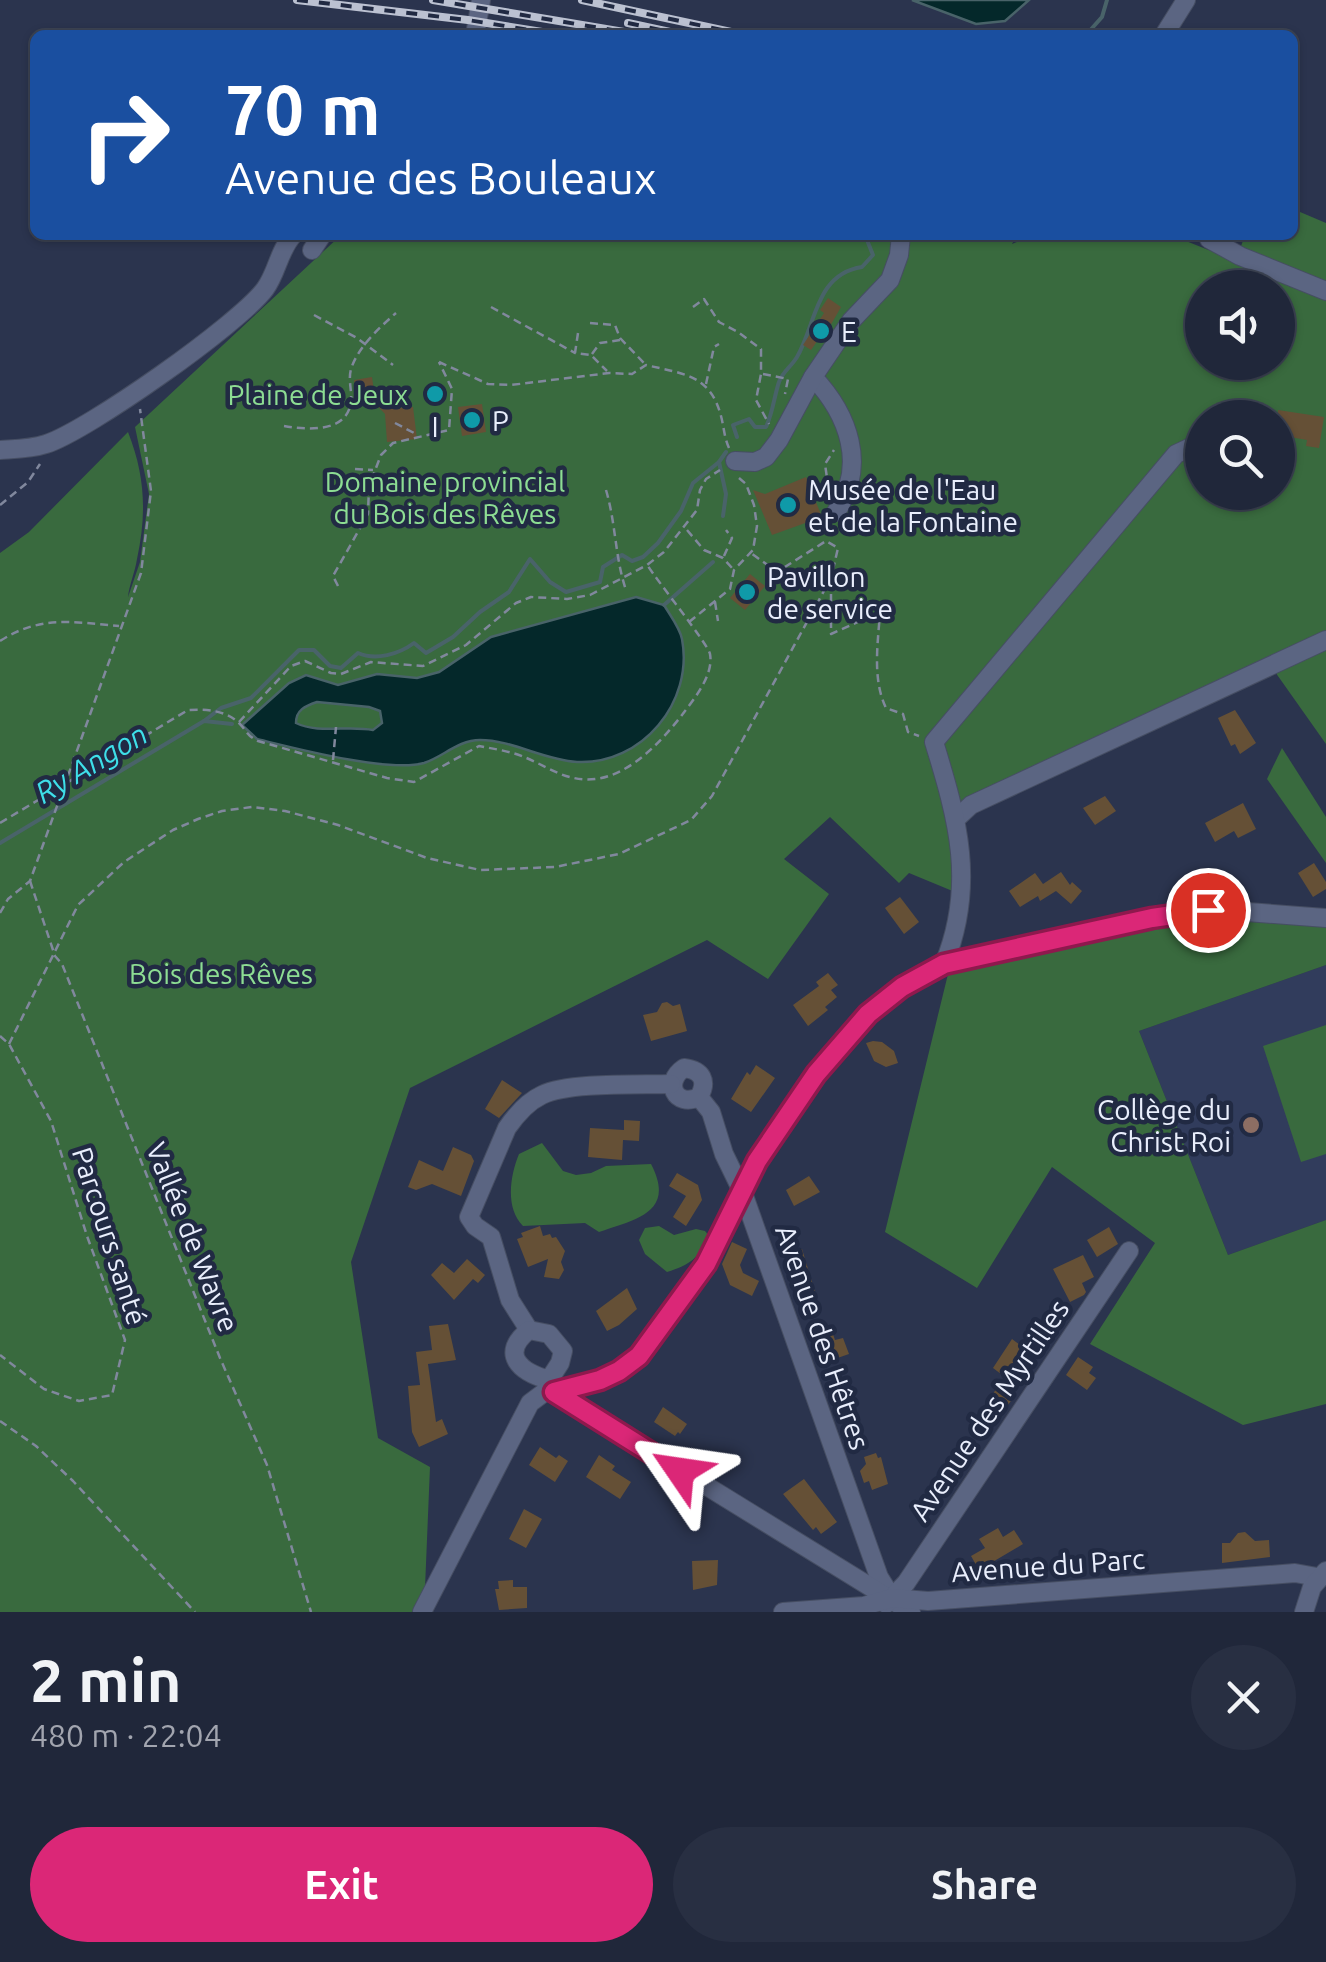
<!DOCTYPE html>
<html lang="en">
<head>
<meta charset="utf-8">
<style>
  :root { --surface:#20273a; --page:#282f42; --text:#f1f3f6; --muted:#a2a5af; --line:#3d4454; --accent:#db2777 }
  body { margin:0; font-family:Ubuntu,sans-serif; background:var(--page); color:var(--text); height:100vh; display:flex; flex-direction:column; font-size:38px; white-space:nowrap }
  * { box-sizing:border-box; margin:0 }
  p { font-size:32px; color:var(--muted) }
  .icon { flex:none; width:55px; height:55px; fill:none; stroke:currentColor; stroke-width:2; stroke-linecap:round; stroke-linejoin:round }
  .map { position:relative; height:1612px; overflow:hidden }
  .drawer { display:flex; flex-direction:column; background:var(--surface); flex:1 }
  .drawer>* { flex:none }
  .guide { position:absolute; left:30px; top:30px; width:1268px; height:210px; border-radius:15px; box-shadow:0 2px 8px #0004,0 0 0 2px var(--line); background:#1a4fa0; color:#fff; overflow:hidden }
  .buttons { position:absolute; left:1185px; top:270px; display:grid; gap:20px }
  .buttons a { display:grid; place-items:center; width:110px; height:110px; border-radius:50%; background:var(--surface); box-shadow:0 2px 8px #0004,0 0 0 2px var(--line); font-size:50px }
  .pin { position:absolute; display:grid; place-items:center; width:85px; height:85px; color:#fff; margin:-42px; border:5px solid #fff; border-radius:50%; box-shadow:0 2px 10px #0007 }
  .me { position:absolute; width:110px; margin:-55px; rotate:302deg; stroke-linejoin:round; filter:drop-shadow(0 0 8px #0008) }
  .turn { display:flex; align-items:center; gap:35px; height:210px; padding:0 30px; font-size:45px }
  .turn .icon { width:130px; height:130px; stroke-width:2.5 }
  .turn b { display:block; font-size:70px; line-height:85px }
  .round { display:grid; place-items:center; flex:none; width:105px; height:105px; border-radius:52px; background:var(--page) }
  .headline { display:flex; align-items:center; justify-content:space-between; height:170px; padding:0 30px }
  h1 { font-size:60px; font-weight:700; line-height:75px }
  .action { display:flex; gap:20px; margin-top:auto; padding:20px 30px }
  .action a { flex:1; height:115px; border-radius:60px; background:var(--accent); color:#fff; font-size:40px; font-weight:700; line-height:115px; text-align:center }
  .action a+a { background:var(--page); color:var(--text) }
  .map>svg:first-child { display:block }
</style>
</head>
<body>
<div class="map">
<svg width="1326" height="1612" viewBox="0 0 1326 1612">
  <rect width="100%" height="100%" fill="#2b344e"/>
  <!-- built -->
  <polygon fill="#313c5c" points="1326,965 1326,1220 1228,1255 1139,1031"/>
  <!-- green -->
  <g fill="#396a3e" fill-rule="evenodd">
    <polygon points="1293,209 1326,223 1326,283 1240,249 1245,235 1292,235"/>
    <path d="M341,235H1017L1012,244L1033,235H1171L1326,297V744L1273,669L976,808L963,819L967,897L909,873L899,883L830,817L784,859L829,894L768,979L707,940L410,1088L351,1262L378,1438L430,1467L424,1612H0V553L29,532L128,432C145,475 147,513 137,559C135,572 129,586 128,597L140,562L149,494L135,427ZM1202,288H1278V362H1202ZM1202,418H1278V492H1202Z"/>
    <polygon points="1282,748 1326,817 1326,863 1267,779"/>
    <polygon points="1214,902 1313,913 1326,909 1326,965 1139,1031 1228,1255 1326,1220 1326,1404 1243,1425 1090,1344 1155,1243 1052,1167 977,1288 885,1232 949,970 1149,912"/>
    <polygon points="1326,1025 1326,1154 1301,1162 1263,1046"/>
    <path d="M542,1143L563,1171L576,1175L591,1173L606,1166L651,1164C676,1212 637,1219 599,1232L585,1223L523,1226C505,1208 510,1176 519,1154Z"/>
    <path d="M659,1226L674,1235L696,1229L705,1231L709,1236C699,1258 690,1265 667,1272L645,1254L639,1240L645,1228Z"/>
  </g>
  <!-- water -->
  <g fill="#04282a" stroke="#496369" stroke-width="2.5" fill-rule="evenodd">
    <polygon points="912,0 1029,0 1005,21 976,24"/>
    <path d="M636,597L664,605C670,615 680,628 682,639C694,702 642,765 577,762C544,760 512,740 480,740C458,740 443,757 424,763C389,773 294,748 257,739L242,725L289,683L306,675L338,685L377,674L417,678L439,672L491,637ZM317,702L369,707L380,711L382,723L373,730C349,725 318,734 296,723C296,710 305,706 317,702Z"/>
  </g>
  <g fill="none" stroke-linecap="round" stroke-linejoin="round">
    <!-- stream -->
    <g stroke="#496369" stroke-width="4">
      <polyline points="1086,35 1102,17 1107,0"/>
      <path d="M737,437L733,425L749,419L755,427H766C773,412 774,397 779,382C783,371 791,367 797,357C816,325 815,274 862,267L873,255L867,240L871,235"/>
      <polyline points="723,516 726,494 719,462 726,452"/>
      <polyline points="664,605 713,562"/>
      <path d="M204,721L221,708L251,698L299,650H314L330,666L341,668L358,653C376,661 399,654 414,643L426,653L453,637L480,612L509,592L530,559L550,582L566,592L600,582L603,567L622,555L632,561L643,557L658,543L681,511L693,483L719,462"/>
      <polyline points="0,843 204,721 232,724"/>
    </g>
  </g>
  <!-- building -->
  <g fill="#655036">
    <polygon points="828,298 841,307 821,342 818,340 811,350 803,345 824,313 820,310"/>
    <polygon points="372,377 374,391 394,408 413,407 417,439 387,442 385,414 370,398 357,399 354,380"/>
    <polygon points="482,404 486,432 462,436 458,407"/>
    <polygon points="1278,410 1324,417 1319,448 1306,446 1307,440 1278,435"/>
    <polygon points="806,477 822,517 772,535 753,490 765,494"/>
    <polygon points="750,574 765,586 745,610 730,598"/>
    <polygon points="1235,710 1256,743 1240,754 1235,744 1231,746 1218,718"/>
    <polygon points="1105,796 1116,811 1095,825 1083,808"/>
    <polygon points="1243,803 1256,829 1238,838 1234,831 1215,842 1205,823"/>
    <polygon points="1314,863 1326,882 1326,889 1313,897 1298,873"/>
    <polygon points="1061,872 1070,885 1072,882 1082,891 1071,904 1056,891 1040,901 1038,896 1020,907 1009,891 1035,873 1043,884"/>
    <polygon points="900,897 919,922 904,934 885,908"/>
    <polygon points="828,973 838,985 831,990 837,997 825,1007 828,1010 808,1026 793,1005 819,986 816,982"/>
    <polygon points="667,1002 673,1006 680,1004 687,1031 651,1041 643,1015 657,1012 662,1003"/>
    <polygon points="873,1041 882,1042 894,1051 898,1063 886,1067 874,1061 866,1043"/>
    <polygon points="756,1065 775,1078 751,1112 731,1099 747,1072 750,1075"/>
    <polygon points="502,1080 522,1093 499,1118 485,1109"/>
    <polygon points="624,1120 640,1121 639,1141 623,1140 622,1160 588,1157 590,1128 624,1130"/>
    <polygon points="453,1147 471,1155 474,1161 461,1196 432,1184 416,1190 408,1187 419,1160 443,1171"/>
    <polygon points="677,1173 698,1185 702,1200 686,1226 673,1217 686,1196 669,1186"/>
    <polygon points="809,1176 820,1192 794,1206 786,1190"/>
    <polygon points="540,1226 543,1236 550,1234 552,1238 556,1237 565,1251 561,1262 564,1270 559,1279 544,1277 548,1259 528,1267 517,1239 523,1237 521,1233"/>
    <polygon points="1109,1227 1118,1244 1097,1257 1087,1240"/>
    <polygon points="732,1242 747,1249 740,1265 743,1273 759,1281 752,1296 730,1285 722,1264"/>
    <polygon points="802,1249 815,1292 801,1297 788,1253"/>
    <polygon points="1083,1255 1094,1277 1082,1283 1086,1292 1084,1295 1070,1302 1053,1269"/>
    <polygon points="467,1259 485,1275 478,1283 473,1279 454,1300 431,1275 442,1263 454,1273"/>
    <polygon points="627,1288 637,1309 619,1325 607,1331 596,1311"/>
    <polygon points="448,1324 456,1360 428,1364 436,1422 442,1419 448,1434 419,1447 412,1432 408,1386 420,1385 416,1352 432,1350 429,1326"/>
    <polygon points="831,1328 835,1340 843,1338 849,1354 823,1363 814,1334"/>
    <polygon points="1012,1339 1027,1350 1024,1355 1033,1362 1012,1392 1015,1395 1008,1405 1003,1401 999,1407 989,1399 1005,1377 993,1368"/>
    <polygon points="1078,1357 1093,1367 1089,1373 1096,1378 1087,1390 1066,1375"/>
    <polygon points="663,1407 687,1424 680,1434 678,1432 675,1436 654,1422"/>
    <polygon points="540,1447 556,1458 559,1455 568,1461 555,1482 529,1465"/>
    <polygon points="876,1453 878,1458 881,1457 888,1484 872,1490 869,1481 864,1483 860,1471 866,1464 864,1457"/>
    <polygon points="599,1455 615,1466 612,1470 631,1482 620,1499 586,1477"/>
    <polygon points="804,1479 837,1522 821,1534 816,1527 813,1530 783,1494"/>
    <polygon points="524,1509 542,1519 526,1548 509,1539"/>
    <polygon points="998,1528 1003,1537 1014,1530 1023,1544 979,1570 971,1556 985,1548 979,1539"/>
    <polygon points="1245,1532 1255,1541 1269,1540 1270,1557 1222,1563 1222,1543 1230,1543 1238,1533"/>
    <polygon points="718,1560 717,1585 693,1590 692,1561"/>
    <polygon points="513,1580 513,1587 527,1587 527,1608 499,1610 495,1589 499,1589 498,1581"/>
  </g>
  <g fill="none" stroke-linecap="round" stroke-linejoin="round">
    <!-- minor casing -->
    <g stroke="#464e63" stroke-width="20">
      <g id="minor">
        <polyline points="475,35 481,0"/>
        <polyline points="1164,35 1186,0"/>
        <polyline points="1209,239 1240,256 1326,291"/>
        <polyline points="312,250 322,235"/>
        <path d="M813,377C849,415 867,466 836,512"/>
        <path d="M0,450C15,449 31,449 46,444C87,431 239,324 265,289C277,273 279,250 293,235"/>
        <polyline points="735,461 755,462 766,457 779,440 813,377 851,321 890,280 899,255 901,235"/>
        <polyline points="957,818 971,805 1326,640"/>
        <path d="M944,964C976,885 958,820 934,742L1176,454L1191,447L1202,448"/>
        <path d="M699,1097C708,1081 702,1070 684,1068C663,1082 675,1108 699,1097L711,1112L724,1154L743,1193L879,1577L892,1598"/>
        <path d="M529,1330L510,1300L491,1237L475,1226L469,1217L507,1128C516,1115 527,1102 542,1095C569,1082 639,1085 671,1084"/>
        <path d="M549,1380L560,1363L563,1351L549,1334L529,1330C499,1354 520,1372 549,1380L554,1392L911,1612"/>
        <polyline points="886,1604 906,1583 1129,1251"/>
        <polyline points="422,1612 530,1403 546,1391 578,1388 599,1379 619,1371 639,1356 706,1264 757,1161 815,1073 868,1014 902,987 944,964 1152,919 1221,910 1326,918"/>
        <polyline points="783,1612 864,1606 892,1598 928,1601 1295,1573 1317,1577"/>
        <polyline points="1304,1612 1312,1587 1326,1571"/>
      </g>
    </g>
    <!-- path -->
    <g stroke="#81889d" stroke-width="2.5" stroke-dasharray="8 5" stroke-linecap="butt">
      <polyline points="1018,235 1014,239 1024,235"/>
      <polyline points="491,307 575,353"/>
      <polyline points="693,307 704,299 719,322 738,332 761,349 761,374 756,400 769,424"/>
      <polyline points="314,315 357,338 393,365"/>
      <polyline points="590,323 615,325 620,338 644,363"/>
      <polyline points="578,333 575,353 591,355 607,371"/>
      <polyline points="592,354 600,343 620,340"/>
      <path d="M439,362L488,384L511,385L609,373L632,374L646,365C683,374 710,374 721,416C724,427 724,437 729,448"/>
      <polyline points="763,374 788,379 785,394"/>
      <polyline points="706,384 714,347 719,344"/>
      <polyline points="395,423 416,434"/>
      <path d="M284,426C308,430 348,433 351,401C352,390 348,380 351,369C358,347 379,328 396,313"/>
      <polyline points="355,469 373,470"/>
      <path d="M606,490C616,524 615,558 626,590"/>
      <polyline points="815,495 828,485 825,464 834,450"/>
      <polyline points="0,505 28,482 40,464"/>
      <polyline points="687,530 704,550 723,558 733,569"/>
      <polyline points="724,556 732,538 726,530"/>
      <path d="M831,581V634L880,612C878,643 872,679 886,708L903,714L908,732L919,736"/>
      <polyline points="338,586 333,576 368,514 369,486 381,455 393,443 449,430 452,389 439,362"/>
      <polyline points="715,602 718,621"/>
      <polyline points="689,622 730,589 734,570 753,550 757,526 754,505 746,484 739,478"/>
      <path d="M0,641C40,615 74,622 119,626"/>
      <polyline points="239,722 291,666 305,661 331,673 341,674 371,662 423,666 466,645 516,603 531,597 567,599 590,595 647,565 664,552 697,510 700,490 706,479 720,470"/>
      <polyline points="333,760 336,727"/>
      <path d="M0,823L188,710C206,709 225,710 239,723C247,731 247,736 258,741L387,778L414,782L479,746C494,749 510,751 524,757C540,763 557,775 574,778C618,788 657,747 682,715C694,699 714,675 710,654C708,644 658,582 648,566"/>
      <polyline points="30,881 55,956 62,964 220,1358 267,1465 311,1612"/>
      <polyline points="0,913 8,899 30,881 141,573 151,491 140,409"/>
      <polyline points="0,1036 9,1044 51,1121 87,1236 125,1340 112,1395 79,1401 44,1389 0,1355"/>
      <polyline points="9,1044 78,905 124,862 173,830 198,819 222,811 252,807 285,811 338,825 427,858 480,870 555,867 619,854 691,820 712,796 831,578 838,548 826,541 777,572 751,553"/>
      <polyline points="0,1421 36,1446 73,1481 195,1612"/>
    </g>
    <!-- minor -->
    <use href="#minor" stroke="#5b6582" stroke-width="18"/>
    <!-- rail casing -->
    <g stroke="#bbc1d1" stroke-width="8">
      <g id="rail">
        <polyline points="297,0 468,20 561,35"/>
        <polyline points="433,0 642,35"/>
        <polyline points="582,0 745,35"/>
        <polyline points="628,23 684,35"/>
      </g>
    </g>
    <!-- rail -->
    <use href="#rail" stroke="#212a43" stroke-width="4" stroke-dasharray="11" stroke-linecap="butt"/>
  </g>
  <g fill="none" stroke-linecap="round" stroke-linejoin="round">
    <!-- route casing -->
    <g stroke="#8e194d" stroke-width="25">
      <polyline id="route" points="680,1471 554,1392 600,1380 619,1371 639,1356 706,1264 757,1161 816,1074 868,1014 902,987 944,964 1152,918 1208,910"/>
    </g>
    <!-- route -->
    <use href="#route" stroke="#db2777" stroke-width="18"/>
  </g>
  <!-- markers -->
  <g fill="#0f9aa8" stroke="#212a43" stroke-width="4">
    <circle cx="821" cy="331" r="10"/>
    <circle cx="435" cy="394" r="10"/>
    <circle cx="472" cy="420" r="10"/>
    <circle cx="788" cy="505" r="10"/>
    <circle cx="747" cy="592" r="10"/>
  </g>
  <circle fill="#8d6e63" stroke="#212a43" stroke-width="4" cx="1251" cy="1125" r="10"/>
  <g text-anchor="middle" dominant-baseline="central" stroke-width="9" stroke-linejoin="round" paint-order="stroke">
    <!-- poi labels -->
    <g font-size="28" fill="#e9eefc" stroke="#212a43" text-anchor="start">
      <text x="841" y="331">E</text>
      <text x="492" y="420">P</text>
      <text x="435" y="426" text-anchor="middle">I</text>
      <text x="808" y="489">Musée de l'Eau<tspan x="808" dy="32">et de la Fontaine</tspan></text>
      <text x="767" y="576">Pavillon<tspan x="767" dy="32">de service</tspan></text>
      <text x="1231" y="1109" text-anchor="end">Collège du<tspan x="1231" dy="32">Christ Roi</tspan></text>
    </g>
    <!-- park labels -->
    <g font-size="28" fill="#8ddd93" stroke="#212a43">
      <text x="318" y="394">Plaine de Jeux</text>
      <text x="445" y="481">Domaine provincial<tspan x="445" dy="32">du Bois des Rêves</tspan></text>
      <text x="221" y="973">Bois des Rêves</text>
    </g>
    <!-- street labels -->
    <g font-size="28" fill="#e9eefc" stroke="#212a43">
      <text transform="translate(110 1236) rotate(72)">Parcours santé</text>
      <text transform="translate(193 1237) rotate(68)">Vallée de Wavre</text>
      <text transform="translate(823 1337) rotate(71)">Avenue des Hêtres</text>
      <text transform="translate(989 1410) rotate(-56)">Avenue des Myrtilles</text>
      <text transform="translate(1048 1565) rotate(-4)">Avenue du Parc</text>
    </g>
    <!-- water labels -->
    <g font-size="30" font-style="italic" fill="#3edfe9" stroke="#212a43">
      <text transform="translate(91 763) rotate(-31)">Ry Angon</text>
    </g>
  </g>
</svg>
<div class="buttons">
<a><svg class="icon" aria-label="sound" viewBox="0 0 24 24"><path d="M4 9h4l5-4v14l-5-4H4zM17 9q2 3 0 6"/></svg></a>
<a><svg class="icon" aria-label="search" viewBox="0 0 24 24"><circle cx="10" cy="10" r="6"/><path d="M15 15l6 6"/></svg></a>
</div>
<div class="pin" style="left:1208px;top:910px;background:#d93025"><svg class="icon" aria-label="arrive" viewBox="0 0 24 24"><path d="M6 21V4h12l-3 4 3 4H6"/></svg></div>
<svg class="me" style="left:680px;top:1471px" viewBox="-20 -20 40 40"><path d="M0-17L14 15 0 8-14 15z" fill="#db2777" stroke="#fff" stroke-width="4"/></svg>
<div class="guide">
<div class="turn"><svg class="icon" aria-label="right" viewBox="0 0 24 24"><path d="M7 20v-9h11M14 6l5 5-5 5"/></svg><div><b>70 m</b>Avenue des Bouleaux</div></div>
</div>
</div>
<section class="drawer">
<div class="headline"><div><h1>2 min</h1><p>480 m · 22:04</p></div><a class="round"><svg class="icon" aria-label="close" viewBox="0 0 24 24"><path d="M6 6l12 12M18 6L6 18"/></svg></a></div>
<div class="action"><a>Exit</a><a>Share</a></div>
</section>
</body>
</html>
